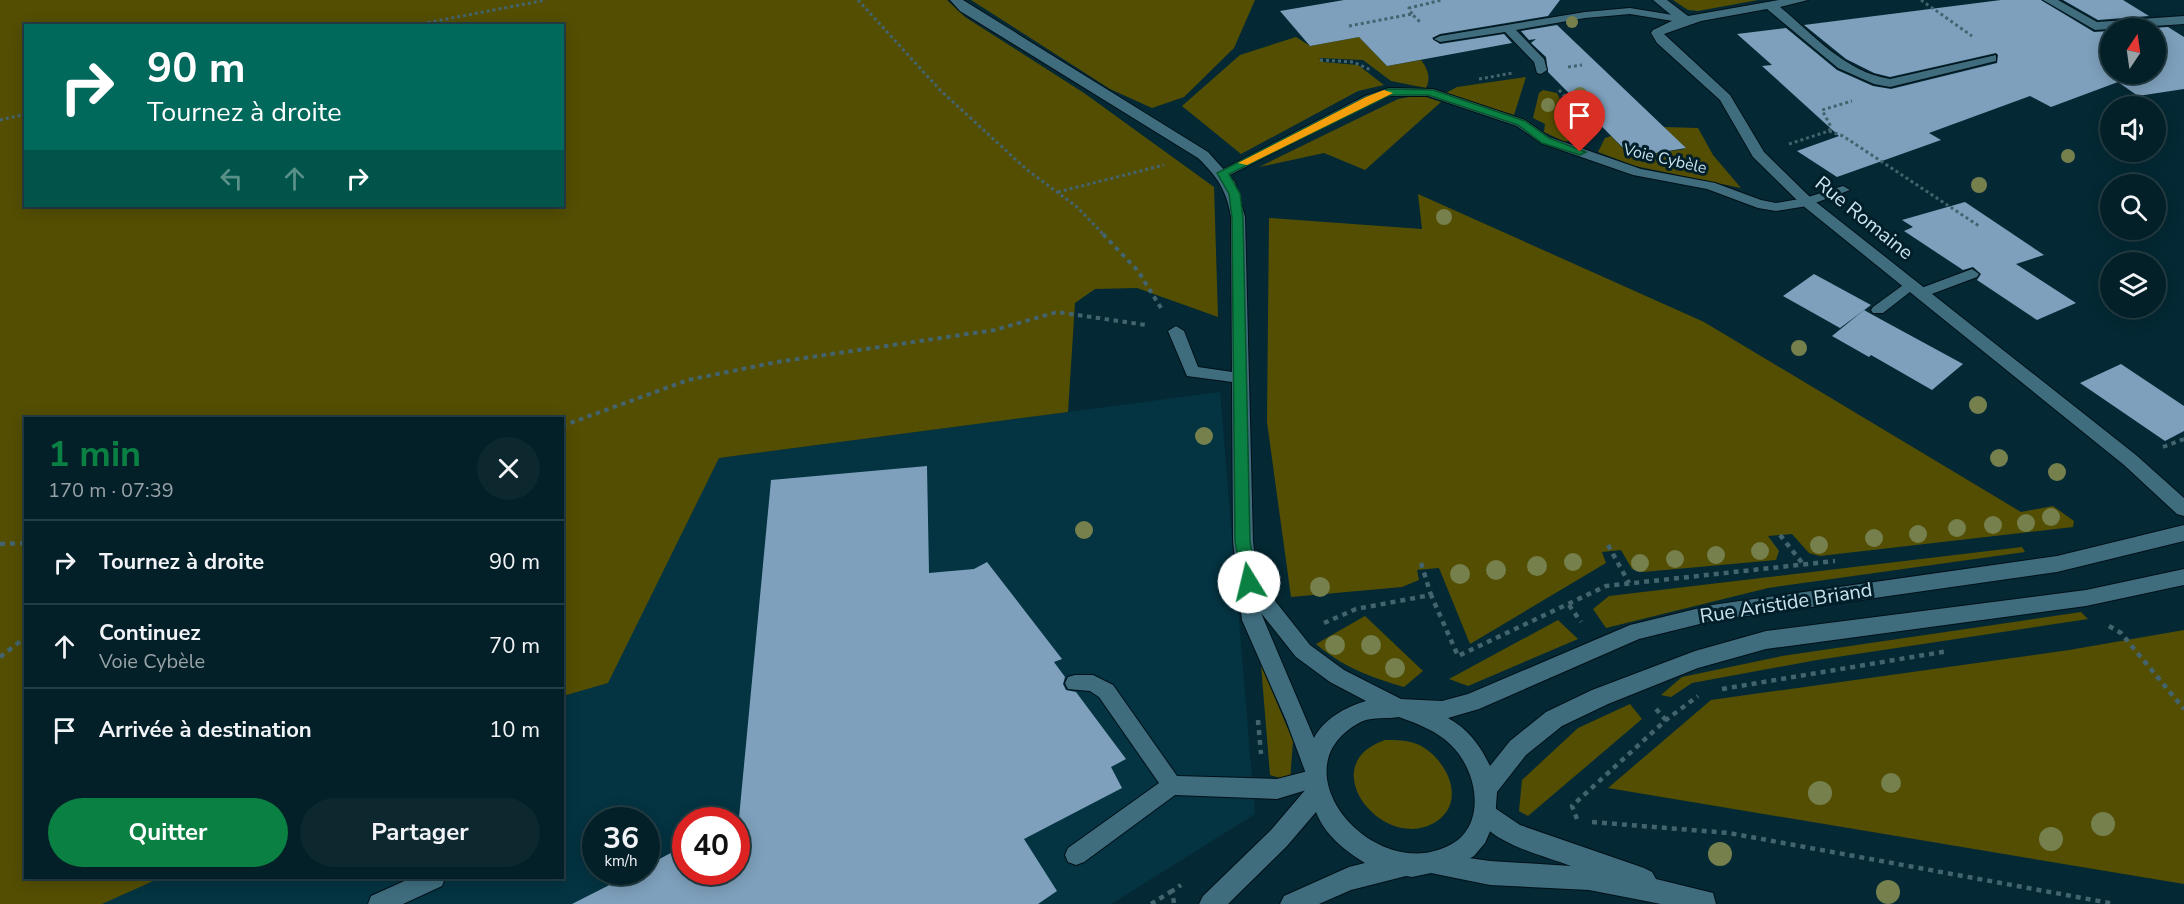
<!DOCTYPE html>
<html lang="fr">
<head>
<meta charset="utf-8">
<style>
  :root { --surface:#031f27; --page:#0d272f; --text:#f1f3f6; --muted:#97a2a7; --line:#243d44; --accent:#0b8043 }
  body { margin:0; font-family:"Nunito Sans",sans-serif; background:var(--page); color:var(--text); height:100vh; display:flex; flex-direction:column; font-size:22px; white-space:nowrap }
  * { box-sizing:border-box; margin:0 }
  p { font-size:20px; color:var(--muted) }
  .icon { flex:none; width:33px; height:33px; fill:none; stroke:currentColor; stroke-width:2; stroke-linecap:round; stroke-linejoin:round }
  .map { position:relative; flex:1; overflow:hidden }
  .side { position:absolute; left:24px; top:417px; width:540px; height:462px; display:flex; flex-direction:column; background:var(--surface); border-radius:0px; box-shadow:0 3px 15px #0003,0 0 0 2px var(--line) }
  .side>* { flex:none }
  .hud { position:absolute; left:24px; top:24px; width:540px; height:183px; border-radius:0px; box-shadow:0 3px 15px #0003,0 0 0 2px var(--line); background:#00695c; color:#fff; overflow:hidden }
  .needle { width:39px; rotate:13deg }
  .tools { position:absolute; left:2100px; top:18px; display:grid; gap:12px }
  .tools a { display:grid; place-items:center; width:66px; height:66px; border-radius:50%; background:var(--surface); box-shadow:0 3px 15px #0003,0 0 0 2px var(--line); font-size:30px }
  .speed { position:absolute; left:582px; top:807px; display:flex; gap:12px; font-size:30px; font-weight:700; text-align:center }
  .speed>* { display:grid; place-content:center; width:78px; height:78px; border-radius:50%; background:var(--surface); box-shadow:0 3px 15px #0003,0 0 0 2px var(--line); line-height:1 }
  .speed small { font-size:15px; font-weight:400 }
  .speed .limit { border:9px solid #d22; background:#fff; color:#111 }
  .pin { position:absolute; display:grid; place-items:center; width:51px; height:51px; color:#fff; margin:-62px -26px; border-radius:50% 50% 50% 0; rotate:-45deg; box-shadow:0 0 6px #0007 }
  .pin .icon { rotate:45deg }
  .me { position:absolute; width:66px; margin:-33px; rotate:351deg; stroke-linejoin:round; filter:drop-shadow(0 0 4px #0008) }
  .turn { display:flex; align-items:center; gap:21px; height:126px; padding:0 24px; font-size:27px }
  .turn .icon { width:78px; height:78px; stroke-width:2.5 }
  .turn b { display:block; font-size:42px; line-height:51px }
  .lanes { display:flex; align-items:center; height:57px; padding:0 24px; background:#0003; justify-content:center; gap:30px; direction:ltr }
  .lanes .off { opacity:.35 }
  .round { display:grid; place-items:center; flex:none; width:63px; height:63px; border-radius:32px; background:var(--page) }
  .headline { display:flex; align-items:center; justify-content:space-between; height:102px; padding:0 24px }
  h1 { font-size:36px; font-weight:700; line-height:45px; color:var(--accent) }
  .action { display:flex; gap:12px; margin-top:auto; padding:12px 24px }
  .action a { flex:1; height:69px; border-radius:36px; background:var(--accent); color:#fff; font-size:24px; font-weight:700; line-height:69px; text-align:center }
  .action a+a { background:var(--page); color:var(--text) }
  ul { padding:0; list-style:none }
  li { display:flex; align-items:center; gap:18px; height:84px; padding:0 24px; border-top:2px solid var(--line) }
  li div { flex:1 }
  li b { display:block; font-size:22px }
  li em { font-style:normal }
  .map>svg:first-child { display:block }
</style>
</head>
<body>
<div class="map">
<svg width="2184" height="904" viewBox="0 0 2184 904">
  <rect width="100%" height="100%" fill="#042934"/>
  <!-- built -->
  <path fill="#043341" fill-rule="evenodd" d="M1220,392L1255,814L1111,904H0L26,878H562L563,520L719,458ZM596,820H646V872H596ZM686,820H736V872H686Z"/>
  <!-- green -->
  <g fill="#544e03" fill-rule="evenodd">
    <path d="M0,0H947L965,17L1084,93L1214,187L1218,317L1137,288L1095,289L1075,303L1068,412L719,458L608,683L563,696L562,418H26V878H160L102,904H0ZM26,26H562V206H26Z"/>
    <polygon points="971,0 1255,0 1234,48 1184,97 1152,108 1110,89"/>
    <polygon points="1673,0 1758,0 1698,11 1688,10"/>
    <path d="M1296,37L1310,46L1359,37L1387,66L1421,60C1428,69 1431,78 1426,88L1391,81L1363,60L1319,58L1323,62L1358,65L1384,85L1358,91L1241,154L1182,106L1240,55Z"/>
    <polygon points="1526,77 1514,115 1444,94 1457,87"/>
    <polygon points="1543,90 1557,93 1567,113 1578,122 1583,135 1565,142 1544,132 1545,124 1533,118 1539,93"/>
    <polygon points="1420,95 1441,102 1365,170 1324,153 1259,167 1398,99"/>
    <polygon points="1664,127 1698,128 1713,155 1741,188 1635,166 1598,152 1605,138 1611,136 1631,157 1685,149"/>
    <polygon points="1418,194 1704,322 2021,512 2053,506 2074,521 2073,527 1820,556 1809,553 1792,534 1768,536 1779,551 1776,560 1643,572 1632,569 1621,550 1602,552 1606,563 1470,644 1439,568 1417,570 1419,580 1402,587 1291,597 1267,422 1269,218 1422,229"/>
    <polygon points="2022,547 2025,552 1768,588 1606,628 1593,609 1609,596"/>
    <polygon points="2081,612 2088,619 1817,660 1692,683 1671,697 1661,695 1682,677 1782,656"/>
    <path d="M1365,616L1423,671L1404,687C1372,678 1341,666 1316,644Z"/>
    <polygon points="1558,620 1578,639 1468,686 1449,679"/>
    <polygon points="2184,630 2184,884 1608,788 1711,700 2069,650"/>
    <polygon points="1261,665 1293,741 1290,781 1270,775"/>
    <polygon points="1630,704 1642,719 1528,816 1519,811 1522,780 1578,728"/>
    <path d="M1385,740C1396,740 1407,740 1417,744C1445,756 1468,800 1437,821C1385,856 1311,765 1385,740Z"/>
  </g>
  <!-- building -->
  <g fill="#7ea0bc">
    <polygon points="1344,0 1560,0 1548,16 1440,34 1432,38 1440,44 1504,34 1512,43 1387,66 1359,37 1310,46 1280,11"/>
    <polygon points="2001,0 2041,0 2094,32 2110,31 2110,74 2156,74 2156,28 2151,28 2168,27 2184,37 2184,89 2138,96 2118,82 2051,107 2030,96 1929,133 1941,140 1837,177 1797,151 1839,136 1762,66 1772,65 1737,34 1786,28 1837,70 1873,86 1891,89 1997,63 1998,55 1996,53 1890,77 1874,73 1846,59 1804,25"/>
    <polygon points="2063,0 2123,0 2149,16 2098,20"/>
    <polygon points="1557,25 1686,148 1632,157 1548,72 1546,57 1531,43 1536,39 1529,40 1521,31"/>
    <polygon points="1965,202 2044,255 2016,264 2076,303 2037,320 1977,280 1981,274 1973,267 1963,270 1904,231 1913,227 1902,220"/>
    <polygon points="1814,274 1871,305 1840,328 1783,296"/>
    <polygon points="1864,310 1871,314 1963,364 1932,390 1871,355 1869,357 1832,336"/>
    <polygon points="2121,364 2184,406 2184,431 2165,441 2080,383"/>
    <polygon points="927,466 929,573 974,569 987,562 1062,659 1054,662 1065,677 1063,684 1066,690 1076,692 1126,759 1111,767 1122,788 1024,839 1057,891 1038,904 572,904 635,872 646,872 646,866 686,845 686,872 736,872 736,820 734,820 739,818 771,480"/>
  </g>
  <g fill="none" stroke-linecap="round" stroke-linejoin="round">
    <!-- lane casing -->
    <g stroke="#001018" stroke-width="2">
      <g id="lane">
        <polygon points="1630,8 1685,17 1691,20 1685,23 1630,14 1585,18 1516,30 1544,59 1547,70 1541,74 1537,73 1534,62 1505,32 1440,42 1434,39 1440,36 1585,12"/>
        <polygon points="1389,88 1433,89 1525,120 1549,137 1641,169 1715,183 1761,200 1776,203 1805,198 1843,186 1850,190 1807,206 1776,211 1758,208 1707,189 1633,175 1541,143 1517,126 1428,96 1390,96 1373,102 1228,176 1218,176 1216,173 1365,96"/>
        <polygon points="1972,269 1979,274 1977,277 1921,298 1914,293 1916,290"/>
        <polygon points="1910,280 1917,285 1915,288 1883,313 1873,313 1871,310 1873,307"/>
        <polygon points="1176,326 1184,331 1198,367 1246,374 1248,378 1246,382 1240,383 1187,376 1168,331"/>
        <polygon points="1075,675 1093,675 1113,685 1177,776 1277,779 1316,769 1323,771 1326,778 1323,785 1277,799 1175,795 1084,862 1076,865 1068,862 1065,855 1068,848 1159,783 1099,697 1090,691 1068,689 1065,683 1068,677"/>
        <polygon points="411,878 445,878 442,886 403,904 368,904 371,896"/>
      </g>
    </g>
    <!-- street casing -->
    <g stroke="#001018" stroke-width="2">
      <g id="street">
        <path d="M1653,0H1667L1688,16L1779,0H1808L1780,7C1814,35 1845,72 1890,79L1996,55V61L1890,87L1874,84L1838,68L1767,9L1701,21L1664,34L1730,95L1764,152L1812,199L2136,455L2184,498V516L2177,514L2124,465L1802,205L1753,157L1720,100L1657,43L1651,33L1653,30L1676,19Z"/>
        <polygon points="2043,0 2058,0 2097,22 2184,16 2184,24 2095,30"/>
        <path d="M1486,802L1520,825L1644,868L1652,872L1656,879L1713,893L1716,904H1661L1589,890L1490,885L1426,872L1422,864L1426,856L1434,853L1490,861L1571,866C1542,855 1488,843 1475,813L1478,805Z"/>
      </g>
    </g>
    <!-- secondary casing -->
    <g stroke="#001018" stroke-width="2">
      <path id="secondary" d="M950,0H963L1208,152L1235,182L1245,217L1253,541L1257,578L1310,645L1344,670L1401,699L1442,701L1468,694L1630,625L1712,605L2057,556L2184,525V541L2057,572L1712,621L1639,639L1479,709L1448,718C1468,729 1480,745 1490,766L1510,741L1546,712L1592,690L1695,651L1766,631L2086,590L2184,569V585L2086,606L1766,649L1698,668L1608,704L1562,726L1526,755L1497,792L1495,820L1485,843L1474,856L1450,869L1412,877L1406,876L1351,890L1319,904H1280L1284,896L1349,867L1365,863C1344,850 1325,835 1316,812L1287,846L1228,904H1199L1203,896L1271,830L1306,789L1305,771L1286,720L1242,620L1233,541L1231,217C1227,191 1217,176 1198,158L960,11ZM1261,613L1296,657L1330,682L1366,701C1345,707 1324,719 1314,738ZM1399,717C1418,724 1437,731 1451,745C1478,771 1488,827 1448,846C1371,884 1272,765 1363,721C1373,717 1388,719 1399,717Z"/>
    </g>
    <!-- path-far2 -->
    <g stroke="#43646e" stroke-width="3" stroke-dasharray="3 3" stroke-linecap="butt">
      <polyline points="858,0 940,90 1026,169 1077,207 1104,235"/>
      <polyline points="1921,0 1972,36"/>
      <polyline points="1412,14 1409,8 1442,0"/>
      <polyline points="410,26 546,0"/>
      <polyline points="1349,26 1412,14 1421,23"/>
      <polyline points="1320,60 1353,62 1371,70"/>
      <polyline points="1568,67 1582,65"/>
      <polyline points="1479,79 1513,73"/>
      <polyline points="1559,90 1579,111 1586,124"/>
      <polyline points="0,120 26,114"/>
      <polyline points="1829,131 1843,136 1979,226"/>
      <polyline points="1789,144 1829,131 1831,127 1822,110 1852,101"/>
      <polyline points="1058,192 1164,165"/>
    </g>
    <!-- path-far1 -->
    <g stroke="#43646e" stroke-width="4" stroke-dasharray="4.5 4.5" stroke-linecap="butt">
      <polyline points="1103,234 1138,271 1161,308"/>
      <polyline points="562,426 688,380 777,362 995,330 1057,312 1146,325"/>
      <polyline points="2163,447 2184,439"/>
    </g>
    <!-- path -->
    <g stroke="#43646e" stroke-width="4.5" stroke-dasharray="5 5" stroke-linecap="butt">
      <polyline points="1780,535 1803,564"/>
      <polyline points="0,544 26,543"/>
      <polyline points="1608,545 1629,583"/>
      <polyline points="1421,563 1431,595"/>
      <polyline points="1569,605 1581,622"/>
      <polyline points="1324,623 1356,609 1431,595 1458,656 1606,586 1835,561"/>
      <polyline points="2109,626 2121,633 2184,709"/>
      <polyline points="0,657 26,637"/>
      <polyline points="1722,689 1948,651"/>
      <polyline points="1656,709 1666,720"/>
      <polyline points="1258,720 1261,754"/>
      <polyline points="1577,819 1572,806 1666,720 1698,696"/>
      <polyline points="1592,822 1729,833 2115,904"/>
      <polyline points="1174,903 1172,891 1181,885"/>
      <polyline points="1151,904 1172,891"/>
    </g>
    <!-- lane -->
    <use href="#lane" fill="#3f6d7e" fill-rule="evenodd"/>
    <!-- street -->
    <use href="#street" fill="#3f6d7e" fill-rule="evenodd"/>
    <!-- secondary -->
    <use href="#secondary" fill="#3f6d7e" fill-rule="evenodd"/>
  </g>
  <!-- trees -->
  <g fill="#75804d">
    <circle cx="1572" cy="22" r="6"/>
    <circle cx="1580" cy="94" r="7"/>
    <circle cx="1548" cy="105" r="7"/>
    <circle cx="2068" cy="156" r="7"/>
    <circle cx="1979" cy="185" r="8"/>
    <circle cx="1444" cy="217" r="8"/>
    <circle cx="1799" cy="348" r="8"/>
    <circle cx="1978" cy="405" r="9"/>
    <circle cx="1204" cy="436" r="9"/>
    <circle cx="1999" cy="458" r="9"/>
    <circle cx="2057" cy="472" r="9"/>
    <circle cx="2051" cy="517" r="9"/>
    <circle cx="2026" cy="523" r="9"/>
    <circle cx="1993" cy="525" r="9"/>
    <circle cx="1957" cy="528" r="9"/>
    <circle cx="1084" cy="530" r="9"/>
    <circle cx="1918" cy="534" r="9"/>
    <circle cx="1874" cy="538" r="9"/>
    <circle cx="1819" cy="545" r="9"/>
    <circle cx="1760" cy="551" r="9"/>
    <circle cx="1716" cy="555" r="9"/>
    <circle cx="1675" cy="559" r="9"/>
    <circle cx="1573" cy="562" r="9"/>
    <circle cx="1640" cy="563" r="9"/>
    <circle cx="1537" cy="566" r="10"/>
    <circle cx="1496" cy="570" r="10"/>
    <circle cx="1460" cy="574" r="10"/>
    <circle cx="1320" cy="587" r="10"/>
    <circle cx="1335" cy="645" r="10"/>
    <circle cx="1371" cy="645" r="10"/>
    <circle cx="1395" cy="668" r="10"/>
    <circle cx="1891" cy="783" r="10"/>
    <circle cx="1820" cy="793" r="12"/>
    <circle cx="2103" cy="824" r="12"/>
    <circle cx="2051" cy="839" r="12"/>
    <circle cx="1720" cy="854" r="12"/>
    <circle cx="1888" cy="892" r="12"/>
  </g>
  <!-- route -->
  <polygon fill="#0b8043" stroke="#07532c" stroke-width="1.5" points="1389,89 1433,90 1525,121 1549,138 1586,152 1580,155 1542,143 1518,125 1428,95 1390,95 1229,174 1240,194 1243,218 1250,541 1257,582 1249,588 1242,582 1235,541 1232,218 1229,194 1217,173 1366,97"/>
  <!-- slow -->
  <polygon fill="#f59e0b" points="1384,90 1393,93 1247,165 1238,163 1366,97"/>
  <g text-anchor="middle" dominant-baseline="central" stroke-width="6" stroke-linejoin="round" paint-order="stroke">
    <!-- far-street labels -->
    <g font-size="16" fill="#cbe3ed" stroke="#001f2a">
      <text transform="translate(1665 159) rotate(13)">Voie Cybèle</text>
    </g>
    <!-- street labels -->
    <g font-size="20" fill="#cbe3ed" stroke="#001f2a">
      <text transform="translate(1864 218) rotate(39)">Rue Romaine</text>
      <text transform="translate(1786 603) rotate(-9)">Rue Aristide Briand</text>
    </g>
  </g>
</svg>
<div class="tools">
<a><svg class="needle" viewBox="-14 -14 28 28"><path d="M0-13l5 13h-10z" fill="#e53935"/><path d="M0 13l5-13h-10z" fill="#97a2a7"/></svg></a>
<a><svg class="icon" aria-label="sound" viewBox="0 0 24 24"><path d="M4 9h4l5-4v14l-5-4H4zM17 9q2 3 0 6"/></svg></a>
<a><svg class="icon" aria-label="search" viewBox="0 0 24 24"><circle cx="10" cy="10" r="6"/><path d="M15 15l6 6"/></svg></a>
<a><svg class="icon" aria-label="layers" viewBox="0 0 24 24"><path d="M12 4l9 5-9 5-9-5zM3 14l9 5 9-5"/></svg></a>
</div>
<div class="speed"><div>36<small>km/h</small></div><div class="limit">40</div></div>
<div class="pin" style="left:1580px;top:152px;background:#d93025"><svg class="icon" aria-label="arrive" viewBox="0 0 24 24"><path d="M6 21V4h12l-3 4 3 4H6"/></svg></div>
<svg class="me" style="left:1249px;top:582px" viewBox="-20 -20 40 40"><circle r="19" fill="#fff"/><path d="M0-13L10 11 0 6-10 11z" fill="#0b8043"/></svg>
<div class="hud">
<div class="turn"><svg class="icon" aria-label="right" viewBox="0 0 24 24"><path d="M7 20v-9h11M14 6l5 5-5 5"/></svg><div><b>90 m</b>Tournez à droite</div></div>
<div class="lanes"><svg class="icon off" aria-label="left" viewBox="0 0 24 24"><path d="M17 20v-9H6M10 6l-5 5 5 5"/></svg><svg class="icon off" aria-label="ahead" viewBox="0 0 24 24"><path d="M12 20V5M6 11l6-6 6 6"/></svg><svg class="icon" aria-label="right" viewBox="0 0 24 24"><path d="M7 20v-9h11M14 6l5 5-5 5"/></svg></div>
</div>
<section class="side">
<div class="headline"><div><h1>1 min</h1><p>170 m · 07:39</p></div><a class="round"><svg class="icon" aria-label="close" viewBox="0 0 24 24"><path d="M6 6l12 12M18 6L6 18"/></svg></a></div>
<ul>
<li><svg class="icon" aria-label="right" viewBox="0 0 24 24"><path d="M7 20v-9h11M14 6l5 5-5 5"/></svg><div><b>Tournez à droite</b></div><em>90 m</em></li>
<li><svg class="icon" aria-label="ahead" viewBox="0 0 24 24"><path d="M12 20V5M6 11l6-6 6 6"/></svg><div><b>Continuez</b><p>Voie Cybèle</p></div><em>70 m</em></li>
<li><svg class="icon" aria-label="arrive" viewBox="0 0 24 24"><path d="M6 21V4h12l-3 4 3 4H6"/></svg><div><b>Arrivée à destination</b></div><em>10 m</em></li>
</ul>
<div class="action"><a>Quitter</a><a>Partager</a></div>
</section>
</div>
</body>
</html>
